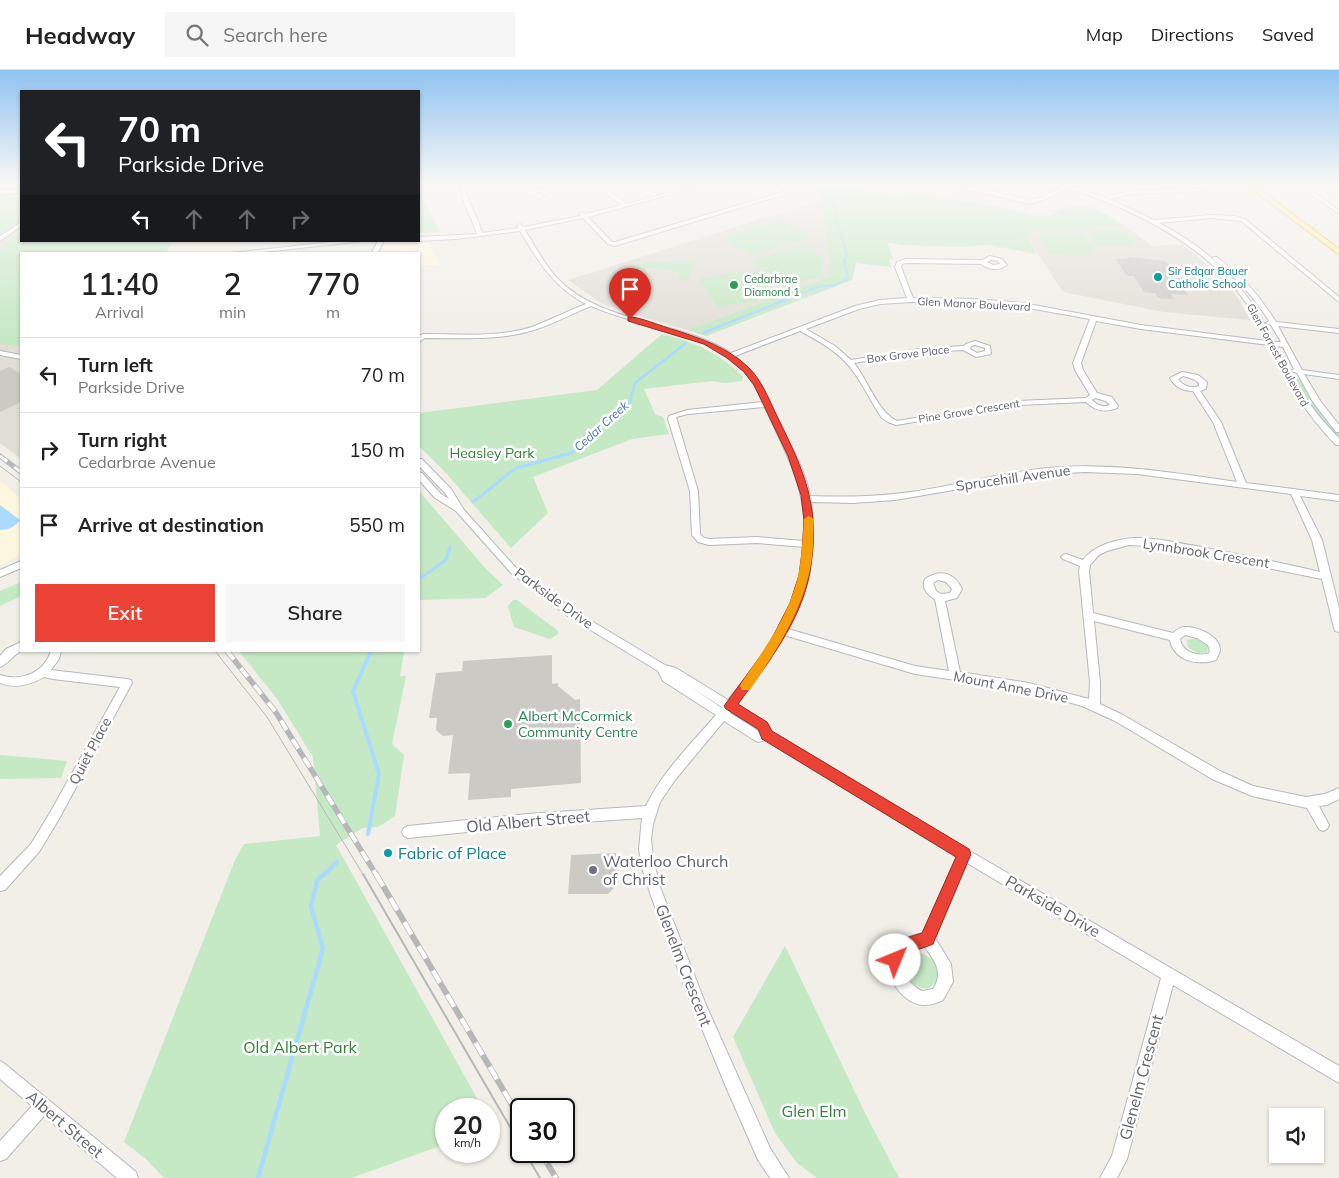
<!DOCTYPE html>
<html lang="en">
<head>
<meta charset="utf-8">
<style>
  :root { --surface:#fff; --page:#f6f6f6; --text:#222; --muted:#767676; --line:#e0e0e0; --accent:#ea4335 }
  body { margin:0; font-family:Mulish,sans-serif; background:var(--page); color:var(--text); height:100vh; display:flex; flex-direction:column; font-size:19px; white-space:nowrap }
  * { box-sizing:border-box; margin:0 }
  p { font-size:16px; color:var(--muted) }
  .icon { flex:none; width:28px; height:28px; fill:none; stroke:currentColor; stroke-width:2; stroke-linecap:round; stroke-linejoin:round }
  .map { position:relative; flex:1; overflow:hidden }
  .drawer { position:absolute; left:20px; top:182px; width:400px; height:400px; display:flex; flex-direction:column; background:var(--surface); border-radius:0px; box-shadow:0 1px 4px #0004 }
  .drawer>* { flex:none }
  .top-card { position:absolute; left:20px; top:20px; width:400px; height:152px; border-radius:0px; box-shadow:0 1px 4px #0004; background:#202124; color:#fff; overflow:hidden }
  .tools { position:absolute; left:1269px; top:1038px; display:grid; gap:10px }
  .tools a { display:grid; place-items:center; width:55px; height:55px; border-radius:0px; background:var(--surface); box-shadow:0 1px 4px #0004; font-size:25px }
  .speed { position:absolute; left:435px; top:1028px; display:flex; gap:10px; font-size:25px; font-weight:700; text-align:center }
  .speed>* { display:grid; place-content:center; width:65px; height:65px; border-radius:50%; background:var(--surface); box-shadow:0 1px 4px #0004; line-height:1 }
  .speed small { font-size:12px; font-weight:400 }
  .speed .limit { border:2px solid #111; border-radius:8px; background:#fff; color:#111 }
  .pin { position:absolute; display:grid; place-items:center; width:42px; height:42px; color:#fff; margin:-51px -21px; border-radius:50% 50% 50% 0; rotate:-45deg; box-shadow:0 0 5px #0007 }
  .pin .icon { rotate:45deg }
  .me { position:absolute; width:55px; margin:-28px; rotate:45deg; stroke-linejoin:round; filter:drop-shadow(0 0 4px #0008) }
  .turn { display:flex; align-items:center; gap:18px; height:105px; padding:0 15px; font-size:22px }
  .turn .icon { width:65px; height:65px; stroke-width:2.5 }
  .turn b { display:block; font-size:35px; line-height:42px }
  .lanes { display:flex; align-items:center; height:48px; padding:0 15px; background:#0003; justify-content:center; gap:25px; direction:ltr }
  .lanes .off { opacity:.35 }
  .eta { display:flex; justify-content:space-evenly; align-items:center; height:85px; text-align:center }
  .eta b { font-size:30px; font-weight:600; line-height:35px }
  .button { display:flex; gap:10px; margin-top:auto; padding:10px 15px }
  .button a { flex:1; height:58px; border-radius:0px; background:var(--accent); color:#fff; font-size:20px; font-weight:600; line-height:58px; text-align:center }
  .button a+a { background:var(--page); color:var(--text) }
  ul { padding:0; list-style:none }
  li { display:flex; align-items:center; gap:15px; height:75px; padding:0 15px; border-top:1px solid var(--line) }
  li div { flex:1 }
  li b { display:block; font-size:19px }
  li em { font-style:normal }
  header { display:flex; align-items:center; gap:30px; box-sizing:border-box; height:70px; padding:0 25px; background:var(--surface); border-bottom:1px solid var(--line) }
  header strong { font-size:24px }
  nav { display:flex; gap:28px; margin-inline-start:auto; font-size:18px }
  .search { width:350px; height:45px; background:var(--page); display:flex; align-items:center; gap:12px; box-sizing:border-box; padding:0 18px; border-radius:0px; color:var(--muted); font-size:19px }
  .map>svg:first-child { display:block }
</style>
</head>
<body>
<header>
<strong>Headway</strong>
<div class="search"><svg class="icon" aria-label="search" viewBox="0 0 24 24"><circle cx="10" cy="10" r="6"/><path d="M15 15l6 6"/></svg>Search here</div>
<nav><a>Map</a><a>Directions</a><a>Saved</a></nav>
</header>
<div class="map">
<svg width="1339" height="1108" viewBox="0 0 1339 1108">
  <rect width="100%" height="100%" fill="#f1efe8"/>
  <!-- commercial -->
  <g fill="#fef7e0">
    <polygon points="419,170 429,170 439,195 419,195 419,184 380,184 385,173 389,171"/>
    <polygon points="0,411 21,429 21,484 0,495"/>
  </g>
  <!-- education -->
  <g fill="#e1ded6">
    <polygon points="0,114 21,114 21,171 173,171 165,184 21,184 21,389 0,373"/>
    <polygon points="822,130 831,206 687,260 635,245 601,233 568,210"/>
    <polygon points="1123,155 1152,176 1182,174 1218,204 1238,228 1250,250 1164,242 1063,222 1025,164 1028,161"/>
  </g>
  <!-- green -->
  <g fill="#c5e8c5">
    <polygon points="814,114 850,114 854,118 870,123 919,125 984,134 1037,146 1052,145 1060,140 1078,135 1088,136 1106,144 1123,155 1056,161 1032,161 1026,166 1037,184 988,175 961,177 900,175 887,172 893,188 889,190 891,197 856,193 852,210 706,266 687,260 831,206 822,130"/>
    <polygon points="419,121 440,162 419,163"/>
    <polygon points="0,125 21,125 21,148 0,163"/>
    <polygon points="781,150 812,167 751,186 721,168"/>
    <polygon points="1099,160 1126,161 1136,174 1132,176 1095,175 1088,163"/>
    <polygon points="21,163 21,171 173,171 165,184 21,184 21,277 0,274 0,179"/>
    <polygon points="1044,164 1084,165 1094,179 1083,185 1048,184 1040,166"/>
    <polygon points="803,175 824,189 820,207 790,215 753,193 754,190"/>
    <polygon points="649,191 693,193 688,210 677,210 679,201 648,198 638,202 636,200 619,208 612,203"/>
    <polygon points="759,200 769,218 756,231 717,237 700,211 701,208"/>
    <path d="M662,264C694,272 720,283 743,307L742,311L726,313L712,311L644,319L655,344L663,347L669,364L632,369L533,407L548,443L511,478L445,402L419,376V343L597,320Z"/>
    <polygon points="1298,308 1315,335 1339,363 1339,368 1314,340 1295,309"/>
    <polygon points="419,421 486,499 503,515 485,528 419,530"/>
    <polygon points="21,512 21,526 0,536 0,521"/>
    <polygon points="513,530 517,530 558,561 558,564 550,569 514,557 508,536"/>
    <polygon points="1196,568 1208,576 1207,583 1197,583 1188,577 1187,570"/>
    <polygon points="239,581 404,581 400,606 406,606 392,674 404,685 395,746 378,757 362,758 336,775 483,1039 446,1039 446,1074 351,1108 164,1108 146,1089 124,1072 235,790 244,774 320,766 313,687 277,629"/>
    <polygon points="0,685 1,685 67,691 61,708 0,709"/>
    <polygon points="785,876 867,1047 899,1108 817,1108 797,1093 775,1063 733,967"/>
    <path d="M915,883C930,883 940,896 937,911L929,918C912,921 898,903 906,887Z"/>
  </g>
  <!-- water -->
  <path fill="#aadaff" d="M0,435L20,450C15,457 8,460 0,460Z"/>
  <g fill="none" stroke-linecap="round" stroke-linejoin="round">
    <!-- stream-far4 -->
    <polyline stroke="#aadaff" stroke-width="2" points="782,231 818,217 836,215 848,208 844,190 847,186 831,128 825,114"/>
    <!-- stream-far3 -->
    <g stroke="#aadaff" stroke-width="2.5">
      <polyline points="703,263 785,230"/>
      <polyline points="575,379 630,332 635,313 686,273"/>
    </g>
    <!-- stream-far2 -->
    <g stroke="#aadaff" stroke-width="3">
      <polyline points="473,432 516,398 571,383 577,378"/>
      <polyline points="419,509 446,490 450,477"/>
    </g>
    <!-- stream-far1 -->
    <g stroke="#aadaff" stroke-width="4">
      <polyline points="368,764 379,704 353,621 371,581"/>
      <polyline points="323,806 337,792"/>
    </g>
    <!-- stream -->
    <polyline stroke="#aadaff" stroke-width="4.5" points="258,1108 323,879 311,836 317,811 324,804"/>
  </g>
  <!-- building -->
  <g fill="#cccac5">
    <polygon points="1127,187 1166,191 1176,204 1188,214 1180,214 1188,225 1171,224 1174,229 1158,228 1155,223 1144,222 1134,206 1127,206 1116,189 1125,189 1128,188"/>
    <polygon points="9,297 21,304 21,332 0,342 0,301"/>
    <polygon points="552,585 552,614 558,613 558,616 575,630 580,629 581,713 511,719 511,727 468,730 470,703 448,704 453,665 443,666 436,660 437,648 429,648 436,603 462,601 463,591"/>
    <polygon points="616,783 616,816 608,824 568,824 571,785"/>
  </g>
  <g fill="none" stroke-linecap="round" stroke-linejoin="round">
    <!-- minor casing -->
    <g stroke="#b5b8bc" stroke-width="2">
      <g id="minor">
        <path d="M461,114H465C466,131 478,146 482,163L518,158L517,156L520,154L523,157L529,156L580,146L579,144L582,142L585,144L622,135L609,126L602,114H607L613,124L627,134L700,114H708L588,147L612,172H615L786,121L778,114H783L792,120V122L615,176L608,174L583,148L525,160C535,176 544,194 557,208C602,255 678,249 731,283L855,236L880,230L907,228L895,197L897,192L905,189L982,190L990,186L1002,189L1007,195C999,201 989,200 981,194L906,193L902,194L901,197L913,228L975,229L1023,233L1141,255L1267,271C1261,258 1255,245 1247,234C1206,174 1135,140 1068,118L1048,128L1030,134L975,121L935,114L975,117L1030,130L1044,126L1063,117L1058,114H1072V116L1104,128L1134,120L1198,119L1194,114H1199L1204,121L1134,124L1109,129L1154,150L1211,145L1234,146L1245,149L1339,227V232L1241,151L1211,148L1159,153C1213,181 1248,218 1274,272H1281L1271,255L1266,253L1269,251C1254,227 1236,207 1213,189V187H1217C1241,205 1260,226 1276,252L1339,259V263L1278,256L1302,300L1339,305V309L1304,304L1321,332L1339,355V362H1336L1313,332L1297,303L1291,301L1294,299L1283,277L1276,276C1294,312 1311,340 1339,368V375H1336C1306,344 1288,314 1269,275L1141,259L1096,251L1081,293L1083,300L1097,323L1112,327L1118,336L1117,338C1105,343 1095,341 1086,332L1018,335L896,355L888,352L882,348C872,334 865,318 855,304C842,284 821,272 800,261L735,286C761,306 770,333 783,361C794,382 806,403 810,426C838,427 866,427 894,424C945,419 996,403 1048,398C1111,392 1175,403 1237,412L1213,352L1193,321C1183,321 1175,317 1170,308L1182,302L1198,305L1207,312L1206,319L1200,321L1221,352L1246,413L1339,425V431L1300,426L1322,470L1339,538V562L1335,561L1334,558L1322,509L1165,477L1129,475L1107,481L1099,485L1090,495L1089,501L1093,543L1173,563C1177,560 1180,557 1184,557C1196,556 1219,565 1220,579C1220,583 1218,586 1216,590C1198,596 1174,591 1170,570L1094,551L1100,612V634L1123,645L1220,701L1253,716L1306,727L1325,724L1339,718V729L1327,735L1319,736L1329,755L1327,759L1323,761L1319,759L1307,738L1252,726L1212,709L1115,651L1082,636L1029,621L915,604L784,565L769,591L737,635L767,653L771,662L968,780L1339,996V1013L1173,915L1127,1089L1117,1108H1100L1112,1086L1161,908L967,793L935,868L951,894L953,912L943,930C937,933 931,935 924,935C899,934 877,896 895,876C901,868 915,865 924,863L957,787L766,670L758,672L754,670L724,651L675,710L660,732L653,754L651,769L653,788L660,817L706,935L770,1078L789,1108H770L758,1090L726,1017L683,913L651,826L642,798L639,779L642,748L527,756L408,768L404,766L402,762L404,758L408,756L527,744L646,736C662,702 691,674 716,645L663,611L658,601L569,547L511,503L456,441L435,428L419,410V402L422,403L441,424L449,429L445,423L419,396V389H422L451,419L464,440L517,499L575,541L665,595L676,598L728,630C764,586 800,535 804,477L757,473L709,475L698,472L692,465L690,421L668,349L669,346L687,340L763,332C757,318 749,305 737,294C701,262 636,256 591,236C573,243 556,253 537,259C501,271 462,268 425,268L419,272V266L423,264C459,264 497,268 532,257C550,250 568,241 586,234C553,217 539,192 520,161L456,169L419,171V167L477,164C472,147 460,131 461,114ZM991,190L998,191L1000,194L993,195L987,192ZM911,232L975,233L1023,237L1090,249L1073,293L1075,300L1090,325L1086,328L1018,331L897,351C878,342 867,309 854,293L926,282L963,280L976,287L991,284L990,276L975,271L966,274L964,276L926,278L851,290L835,276L806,259L859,239L880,234ZM975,275L985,278V281L977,283L970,279L971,276ZM1183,306L1193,309L1199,313V316C1191,319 1183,316 1178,309ZM1095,328L1106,331L1110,335C1103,338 1097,335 1092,330ZM765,337C785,383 808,418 804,471L757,467L709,469L704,468L700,464L698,421L676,347L688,344ZM1085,402L1137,404L1291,424L1312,470L1320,502C1279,492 1237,484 1196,476C1176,473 1155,467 1135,468C1117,469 1094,475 1083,490L1066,484L1063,485L1061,487L1063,489L1080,496L1079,501L1090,612L1089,629L1029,613L960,602L945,531L957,528L962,519C954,502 940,499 925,509C921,517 927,525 935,529L949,601L915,596L788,559C808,517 818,478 811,432L853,433L895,430L1047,404ZM938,510L946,512L952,519L950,523L941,524L936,521L933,513ZM1185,565L1197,568L1208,575L1210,581L1208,584C1196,586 1182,582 1180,569ZM689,616L722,637V638ZM731,642L759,659L760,662L730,643ZM925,877C935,892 944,902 933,919L922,921C911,916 893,896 906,884C911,879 918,878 925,877Z"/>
        <polygon points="1297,114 1302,114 1339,140 1339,144"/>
        <path d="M535,118L545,119L549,123L539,128L528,125V123ZM536,122H542L543,123L539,124L534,123Z"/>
        <polygon points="0,120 21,120 21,123 0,124"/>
        <polygon points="21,152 21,156 0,171 0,166"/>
        <polygon points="341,171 364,171 245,184 221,184"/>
        <polygon points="378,171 384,171 377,184 371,184"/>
        <polygon points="0,281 21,285 21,289 0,285"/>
        <polygon points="21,491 21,498 0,507 0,500"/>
        <path d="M21,572V581C13,585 8,594 0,597V586L6,579Z"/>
        <path d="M51,581H61L59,589L51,600L127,609L131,610L132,613L59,749L39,782L5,820L0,821V806L31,774L51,741L120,617L53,609L44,607C30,615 15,619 0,613V605C21,612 44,603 51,581Z"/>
        <polygon points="0,991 5,994 136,1102 138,1108 117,1108 44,1046 6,1089 0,1091 0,1071 32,1036 0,1009"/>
      </g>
    </g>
    <!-- major casing -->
    <g stroke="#f2c960" stroke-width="3">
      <polygon id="major" points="1245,114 1252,114 1339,179 1339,184"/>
    </g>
    <!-- minor -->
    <use href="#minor" fill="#fff" fill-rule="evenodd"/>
    <!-- major -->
    <use href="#major" fill="#fff2af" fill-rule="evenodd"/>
    <!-- tram-far1 -->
    <g stroke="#b6b7b8" stroke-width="1">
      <polyline points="0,396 21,412"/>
      <polyline points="215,581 267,647 364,806"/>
    </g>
    <!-- tram -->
    <g stroke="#b6b7b8" stroke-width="2">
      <polyline points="363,804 521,1076"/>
      <polyline points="524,1081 540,1108"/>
    </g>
    <!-- rail-far2 casing -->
    <g stroke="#b6b7b8" stroke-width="5">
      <polyline id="rail-far2" points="0,386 21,402"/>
    </g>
    <!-- rail-far1 casing -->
    <g stroke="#b6b7b8" stroke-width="5.5">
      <polyline id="rail-far1" points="227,581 275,641 377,806"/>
    </g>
    <!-- rail casing -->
    <g stroke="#b6b7b8" stroke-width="6">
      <g id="rail">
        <polyline points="376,804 521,1050"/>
        <polyline points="540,1081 556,1108"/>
      </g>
    </g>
    <!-- rail-far2 -->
    <use href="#rail-far2" stroke="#fff" stroke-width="3" stroke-dasharray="9" stroke-linecap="butt"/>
    <!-- rail-far1 -->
    <use href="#rail-far1" stroke="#fff" stroke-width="4" stroke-dasharray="11" stroke-linecap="butt"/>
    <!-- rail -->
    <use href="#rail" stroke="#fff" stroke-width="4.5" stroke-dasharray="14" stroke-linecap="butt"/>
  </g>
  <!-- sky -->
  <linearGradient id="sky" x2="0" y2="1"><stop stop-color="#8fc3f1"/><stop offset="0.42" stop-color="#f9f8f5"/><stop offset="1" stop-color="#f9f8f5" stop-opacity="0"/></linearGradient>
  <rect width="1339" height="269" fill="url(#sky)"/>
  <!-- route -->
  <path fill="#ea4335" stroke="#982c22" d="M628,247C639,246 662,257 675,260C702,269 727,277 748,297C762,310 769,330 777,346C805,403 821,437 810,502C801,552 767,594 738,634L767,652L772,661L969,779L971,784L933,874C918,881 908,879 901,896L895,898L890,896L887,890C894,870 903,869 922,863L956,787L762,669L758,659L726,639L724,636L768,576L790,533L799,505L802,482L804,450L801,425L788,386L754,315L744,302L727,288L704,274L628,251Z"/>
  <!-- slow -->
  <path fill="#f59e0b" d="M809,446L814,449C813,465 814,483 810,499C800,545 776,581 750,620H742L740,616L742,612C766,577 794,539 800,495C802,480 803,464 804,449Z"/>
  <!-- markers -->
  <g fill="#0f9aa8" stroke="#fff" stroke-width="2">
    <circle cx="1158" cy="207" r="5"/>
    <circle cx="388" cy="783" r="5"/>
  </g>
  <g fill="#2e9e5b" stroke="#fff" stroke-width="2">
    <circle cx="734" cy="215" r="5"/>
    <circle cx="508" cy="654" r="5"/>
  </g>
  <circle fill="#6b7280" stroke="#fff" stroke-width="2" cx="593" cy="800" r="5"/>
  <g text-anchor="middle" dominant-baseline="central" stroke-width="5" stroke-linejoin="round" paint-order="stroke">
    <!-- far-culture labels -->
    <g font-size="11" fill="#0d838f" stroke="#fff" text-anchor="start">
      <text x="1168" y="201">Sir Edgar Bauer<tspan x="1168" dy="13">Catholic School</tspan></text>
    </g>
    <!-- far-leisure labels -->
    <g font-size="11" fill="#27864d" stroke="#fff" text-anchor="start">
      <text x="744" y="209">Cedarbrae<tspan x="744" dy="13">Diamond 1</tspan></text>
    </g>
    <!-- far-street labels -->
    <g font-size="11" fill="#5f6368" stroke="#fff">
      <text transform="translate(974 234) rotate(3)">Glen Manor Boulevard</text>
      <text transform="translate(908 284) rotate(-7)">Box Grove Place</text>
      <text transform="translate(1278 285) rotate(61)">Glen Forrest Boulevard</text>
      <text transform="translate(969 341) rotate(-9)">Pine Grove Crescent</text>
    </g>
    <!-- far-water labels -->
    <g font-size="12" font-style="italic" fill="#4174aa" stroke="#fff">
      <text transform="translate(601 356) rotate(-42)">Cedar Creek</text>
    </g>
    <!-- park labels -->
    <g font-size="14" fill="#348238" stroke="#fff">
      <text x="492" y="383">Heasley Park</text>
    </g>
    <!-- street labels -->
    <g font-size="14" fill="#5f6368" stroke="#fff">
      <text transform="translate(1013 408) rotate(-8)">Sprucehill Avenue</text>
      <text transform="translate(1206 483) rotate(9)">Lynnbrook Crescent</text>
      <text transform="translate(554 528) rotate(36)">Parkside Drive</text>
      <text transform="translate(1011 617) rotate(11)">Mount Anne Drive</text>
      <text transform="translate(90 681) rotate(-62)">Quiet Place</text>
    </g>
    <!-- leisure labels -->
    <g font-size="14" fill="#27864d" stroke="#fff" text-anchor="start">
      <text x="518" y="646">Albert McCormick<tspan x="518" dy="16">Community Centre</tspan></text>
    </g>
    <!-- near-street labels -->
    <g font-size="16" fill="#5f6368" stroke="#fff">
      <text transform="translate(528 751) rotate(-5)">Old Albert Street</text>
      <text transform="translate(1053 836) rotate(30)">Parkside Drive</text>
      <text transform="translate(684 895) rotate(69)">Glenelm Crescent</text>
      <text transform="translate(1141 1007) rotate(-75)">Glenelm Crescent</text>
      <text transform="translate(65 1054) rotate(40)">Albert Street</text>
    </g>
    <!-- near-culture labels -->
    <g font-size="16" fill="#0d838f" stroke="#fff" text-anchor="start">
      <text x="398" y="783">Fabric of Place</text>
    </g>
    <!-- near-worship labels -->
    <g font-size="16" fill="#5b616d" stroke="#fff" text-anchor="start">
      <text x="603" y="791">Waterloo Church<tspan x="603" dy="18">of Christ</tspan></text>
    </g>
    <!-- near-park labels -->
    <g font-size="16" fill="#348238" stroke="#fff">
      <text x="300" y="977">Old Albert Park</text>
      <text x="814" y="1041">Glen Elm</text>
    </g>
  </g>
</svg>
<div class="tools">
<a><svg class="icon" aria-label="sound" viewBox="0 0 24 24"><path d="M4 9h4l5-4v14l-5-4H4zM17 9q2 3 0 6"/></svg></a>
</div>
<div class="speed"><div>20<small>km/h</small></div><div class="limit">30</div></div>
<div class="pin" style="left:630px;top:249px;background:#d93025"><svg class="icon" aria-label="arrive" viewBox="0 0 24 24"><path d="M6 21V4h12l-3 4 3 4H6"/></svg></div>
<svg class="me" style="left:895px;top:890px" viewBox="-20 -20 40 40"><circle r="19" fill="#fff"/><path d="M0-13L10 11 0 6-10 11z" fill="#ea4335"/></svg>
<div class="top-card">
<div class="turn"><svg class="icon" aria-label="left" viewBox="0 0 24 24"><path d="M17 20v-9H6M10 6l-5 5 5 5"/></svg><div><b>70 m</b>Parkside Drive</div></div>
<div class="lanes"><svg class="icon" aria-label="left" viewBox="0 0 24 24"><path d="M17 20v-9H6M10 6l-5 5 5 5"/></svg><svg class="icon off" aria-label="ahead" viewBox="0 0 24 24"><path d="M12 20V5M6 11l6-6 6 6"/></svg><svg class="icon off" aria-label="ahead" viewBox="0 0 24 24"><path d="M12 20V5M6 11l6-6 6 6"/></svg><svg class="icon off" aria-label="right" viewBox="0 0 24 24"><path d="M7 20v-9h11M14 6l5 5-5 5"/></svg></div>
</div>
<section class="drawer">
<div class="eta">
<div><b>11:40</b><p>Arrival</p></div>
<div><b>2</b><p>min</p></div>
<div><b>770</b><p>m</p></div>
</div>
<ul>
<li><svg class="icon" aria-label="left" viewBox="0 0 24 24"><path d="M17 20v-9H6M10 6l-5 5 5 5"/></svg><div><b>Turn left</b><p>Parkside Drive</p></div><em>70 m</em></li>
<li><svg class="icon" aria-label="right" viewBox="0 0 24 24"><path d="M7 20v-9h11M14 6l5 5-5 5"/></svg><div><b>Turn right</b><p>Cedarbrae Avenue</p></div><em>150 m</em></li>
<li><svg class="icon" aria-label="arrive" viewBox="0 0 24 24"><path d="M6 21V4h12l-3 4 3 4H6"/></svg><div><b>Arrive at destination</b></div><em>550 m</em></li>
</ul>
<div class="button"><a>Exit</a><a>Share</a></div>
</section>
</div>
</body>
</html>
